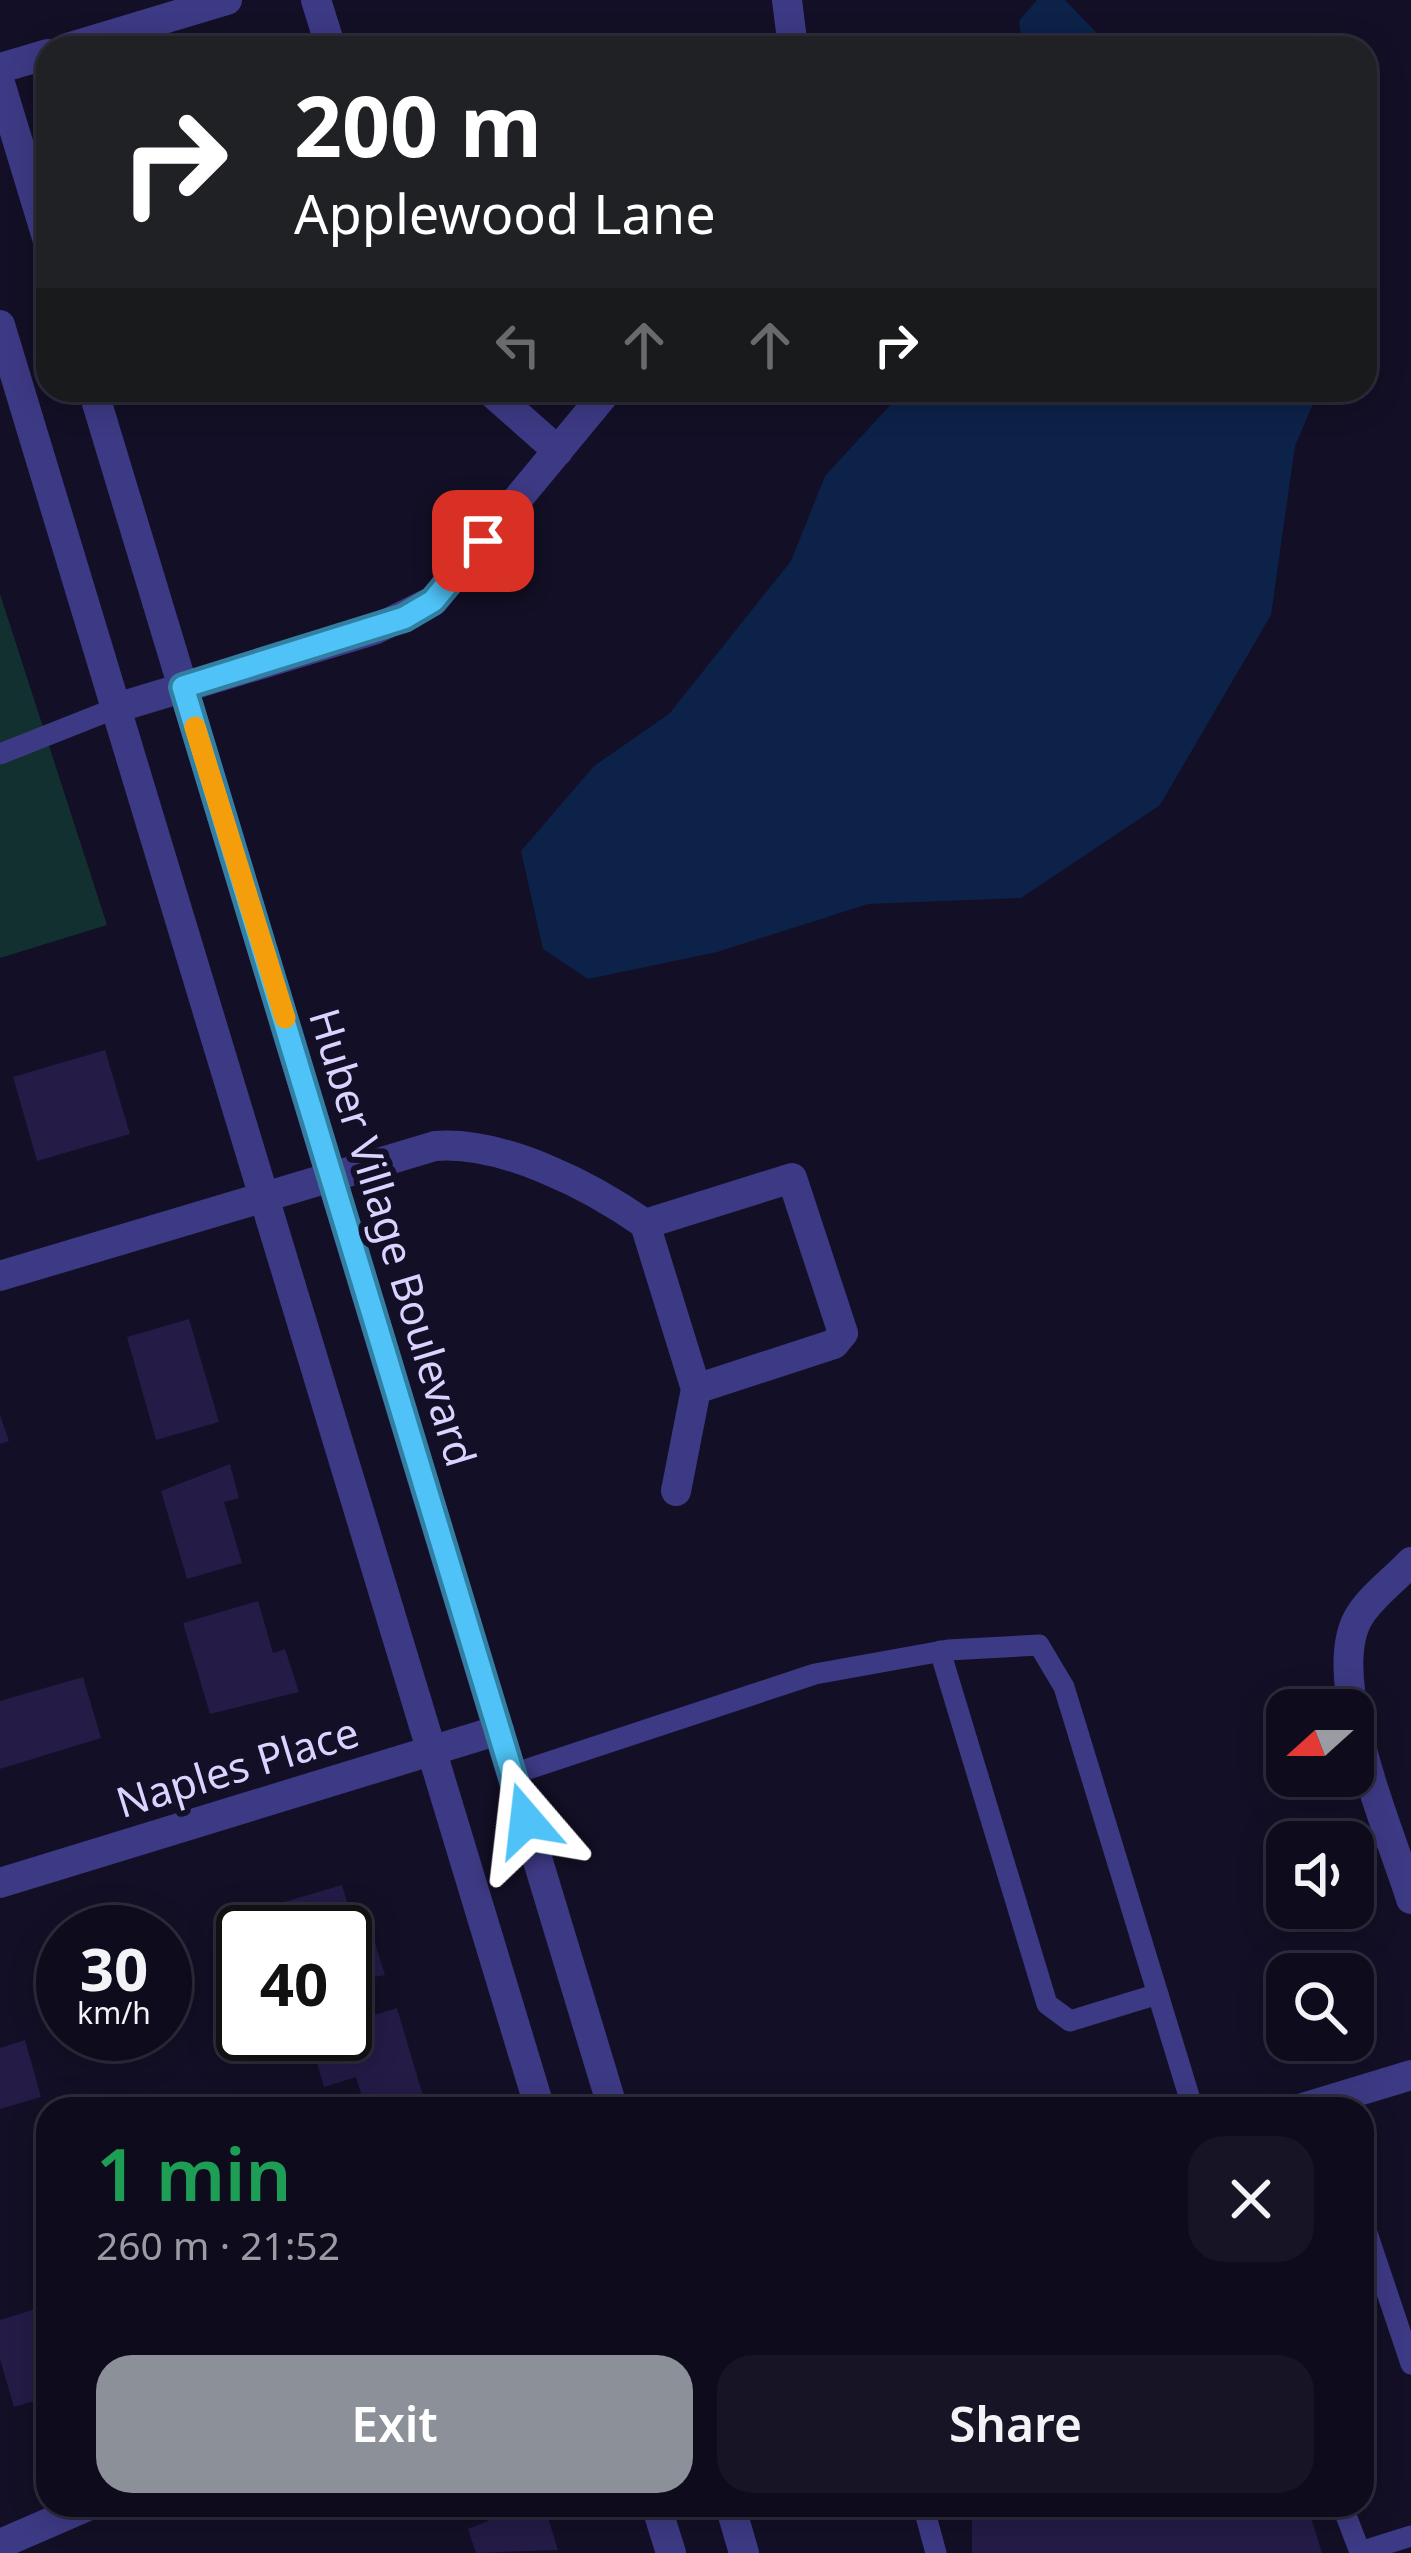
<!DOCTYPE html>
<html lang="en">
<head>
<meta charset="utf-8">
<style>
  :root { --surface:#0e0b1c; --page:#171425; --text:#f1f3f6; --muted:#9b9ba3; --line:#2e2b3b; --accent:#8c9099 }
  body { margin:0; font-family:"Noto Sans",sans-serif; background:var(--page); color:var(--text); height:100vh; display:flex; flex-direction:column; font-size:45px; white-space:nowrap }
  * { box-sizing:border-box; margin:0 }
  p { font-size:39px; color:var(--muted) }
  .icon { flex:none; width:66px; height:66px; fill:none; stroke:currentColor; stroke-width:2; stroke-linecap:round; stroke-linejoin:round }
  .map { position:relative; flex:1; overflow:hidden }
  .side { position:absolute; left:36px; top:2097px; width:1338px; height:420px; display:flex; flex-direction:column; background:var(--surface); border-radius:36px; box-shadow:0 6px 30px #0003,0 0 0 3px var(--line) }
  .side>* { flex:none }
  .top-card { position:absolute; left:36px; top:36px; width:1341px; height:366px; border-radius:36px; box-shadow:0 6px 30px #0003,0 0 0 3px var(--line); background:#202124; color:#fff; overflow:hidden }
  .needle { width:78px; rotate:249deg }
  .fabs { position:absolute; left:1266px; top:1689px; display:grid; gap:24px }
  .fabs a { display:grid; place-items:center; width:108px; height:108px; border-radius:24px; background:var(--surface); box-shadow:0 6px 30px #0003,0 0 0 3px var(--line); font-size:60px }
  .speed { position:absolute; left:36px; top:1905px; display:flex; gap:24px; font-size:60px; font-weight:700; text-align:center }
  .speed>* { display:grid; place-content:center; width:156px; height:156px; border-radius:50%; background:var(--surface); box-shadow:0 6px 30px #0003,0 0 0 3px var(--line); line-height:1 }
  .speed small { font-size:30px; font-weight:400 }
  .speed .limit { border:6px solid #111; border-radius:18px; background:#fff; color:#111 }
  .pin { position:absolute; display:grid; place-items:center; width:102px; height:102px; color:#fff; margin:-51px; border-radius:24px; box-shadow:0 6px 18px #0006 }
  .me { position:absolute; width:132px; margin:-66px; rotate:343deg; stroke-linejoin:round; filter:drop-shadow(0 0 9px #0008) }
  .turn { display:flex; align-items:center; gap:42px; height:252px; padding:0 60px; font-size:54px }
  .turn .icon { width:156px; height:156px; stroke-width:2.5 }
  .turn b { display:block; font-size:84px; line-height:102px }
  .lanes { display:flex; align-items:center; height:114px; padding:0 60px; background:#0003; justify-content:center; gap:60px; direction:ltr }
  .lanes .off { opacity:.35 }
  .round { display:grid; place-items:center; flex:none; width:126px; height:126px; border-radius:36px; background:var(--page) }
  .headline { display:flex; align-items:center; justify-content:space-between; height:204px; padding:0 60px }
  h1 { font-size:72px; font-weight:600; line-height:90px; color:#1e9e55 }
  .button { display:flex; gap:24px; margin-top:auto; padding:24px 60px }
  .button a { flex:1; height:138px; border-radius:36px; background:var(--accent); color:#fff; font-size:48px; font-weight:600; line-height:138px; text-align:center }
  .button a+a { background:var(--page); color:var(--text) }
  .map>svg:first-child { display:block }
</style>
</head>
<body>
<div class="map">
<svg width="1411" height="2553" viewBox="0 0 1411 2553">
  <rect width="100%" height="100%" fill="#130f26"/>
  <!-- green -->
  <polygon fill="#12302f" points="0,594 107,925 0,958"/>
  <!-- water -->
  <g fill="#0c2248">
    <polygon points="1037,0 1065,0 1111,48 1023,48 1019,21"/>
    <polygon points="904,390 1319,390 1295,446 1271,615 1160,805 1021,898 868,904 717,952 588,979 543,949 521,851 594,766 669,714 791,561 825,476"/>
  </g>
  <!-- building -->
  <g fill="#241b47">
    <polygon points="105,1050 130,1134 37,1161 13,1077"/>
    <polygon points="189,1319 219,1422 156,1440 127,1337"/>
    <polygon points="0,1415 9,1441 0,1444"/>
    <polygon points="230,1464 239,1498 224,1502 242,1563 187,1579 161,1491"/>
    <polygon points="258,1601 273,1653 285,1649 299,1692 210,1714 183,1623"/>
    <polygon points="83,1677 101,1738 0,1769 0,1701"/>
    <polygon points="342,1885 361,1948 375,1943 385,1975 345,1982 345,1932 293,1932 284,1902"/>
    <polygon points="63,1965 63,2024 58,2026 41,1972"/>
    <polygon points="397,2008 423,2096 366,2109 356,2077 324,2087 310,2039 345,2034 345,2024"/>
    <polygon points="25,2040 41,2097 0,2109 0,2048"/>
    <polygon points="48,2305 48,2397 14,2407 0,2359 0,2320"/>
    <polygon points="483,2505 544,2505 558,2550 476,2553 468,2529 488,2521"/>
    <polygon points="972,2505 1227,2505 1229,2509 1307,2505 1322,2553 972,2553"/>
  </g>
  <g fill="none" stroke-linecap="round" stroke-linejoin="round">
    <!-- service -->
    <g stroke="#3d3a85" stroke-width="21">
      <polyline points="0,754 116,708"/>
      <polyline points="940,1651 1047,2004 1070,2021 1158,1994"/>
      <polyline points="513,1774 815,1674 948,1650 1039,1645 1064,1687 1193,2109"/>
      <polyline points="1362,2218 1411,2364"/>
      <polyline points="923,2505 936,2553"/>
      <polyline points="1342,2505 1360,2552 1411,2536"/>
    </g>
    <!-- minor -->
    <g stroke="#3d3a85" stroke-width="30">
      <polyline points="316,0 331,48"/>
      <polyline points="787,0 793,48"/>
      <polyline points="67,48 227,0"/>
      <polyline points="0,68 48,54"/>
      <polyline points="489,390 558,451"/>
      <polyline points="116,708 374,630 433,601 608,390"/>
      <polyline points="645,1224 792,1178 843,1333 834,1344 696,1389"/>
      <path d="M0,1276L435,1146C503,1141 590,1185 645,1224L696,1389L676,1491"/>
      <path d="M1411,1562C1395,1579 1372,1596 1360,1615C1321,1675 1391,1834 1411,1899"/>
      <polyline points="0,1883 499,1730"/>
      <polyline points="1299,2109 1411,2075"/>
      <polyline points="0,2544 90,2505"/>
    </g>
    <!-- tertiary -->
    <g stroke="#3d3a85" stroke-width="30">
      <polyline points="0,83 48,241"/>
      <polyline points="0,325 540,2109"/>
      <polyline points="93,390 613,2109"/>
      <polyline points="656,2505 671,2553"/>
      <polyline points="730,2505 744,2553"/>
    </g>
  </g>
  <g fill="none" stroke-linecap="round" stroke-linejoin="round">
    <!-- route casing -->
    <g stroke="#337fa1" stroke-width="30">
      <polyline id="route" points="483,541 433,601 404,618 183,687 526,1820"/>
    </g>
    <!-- route -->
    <use href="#route" stroke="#4fc3f7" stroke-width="21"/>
    <!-- slow -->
    <polyline stroke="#f59e0b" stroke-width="21" points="195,727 285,1018"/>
  </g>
  <g text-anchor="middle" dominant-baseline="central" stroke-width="12" stroke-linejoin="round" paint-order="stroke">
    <!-- street labels -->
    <g font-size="42" fill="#d9d4ff" stroke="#130f26">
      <text transform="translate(394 1237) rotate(73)">Huber Village Boulevard</text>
      <text transform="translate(237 1766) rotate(-17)">Naples Place</text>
    </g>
  </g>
</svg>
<div class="fabs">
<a><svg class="needle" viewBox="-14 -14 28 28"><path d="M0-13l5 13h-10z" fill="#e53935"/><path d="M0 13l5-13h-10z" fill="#9b9ba3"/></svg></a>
<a><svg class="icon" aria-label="sound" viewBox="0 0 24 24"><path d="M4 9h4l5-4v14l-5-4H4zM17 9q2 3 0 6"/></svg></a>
<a><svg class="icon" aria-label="search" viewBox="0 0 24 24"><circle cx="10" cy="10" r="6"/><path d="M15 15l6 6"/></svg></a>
</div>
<div class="speed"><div>30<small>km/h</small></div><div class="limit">40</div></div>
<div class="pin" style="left:483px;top:541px;background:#d93025"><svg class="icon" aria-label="arrive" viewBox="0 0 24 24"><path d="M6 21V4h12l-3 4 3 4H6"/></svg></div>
<svg class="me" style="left:526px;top:1820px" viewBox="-20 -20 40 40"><path d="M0-17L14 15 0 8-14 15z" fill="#4fc3f7" stroke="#fff" stroke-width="4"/></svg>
<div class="top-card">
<div class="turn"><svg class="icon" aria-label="right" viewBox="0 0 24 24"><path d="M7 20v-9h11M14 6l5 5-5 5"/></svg><div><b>200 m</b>Applewood Lane</div></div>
<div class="lanes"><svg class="icon off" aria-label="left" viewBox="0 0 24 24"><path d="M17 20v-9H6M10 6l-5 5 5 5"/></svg><svg class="icon off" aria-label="ahead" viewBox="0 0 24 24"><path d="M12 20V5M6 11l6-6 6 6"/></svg><svg class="icon off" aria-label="ahead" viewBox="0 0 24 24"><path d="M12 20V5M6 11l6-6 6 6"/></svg><svg class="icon" aria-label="right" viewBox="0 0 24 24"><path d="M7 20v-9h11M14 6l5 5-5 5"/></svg></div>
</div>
<section class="side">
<div class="headline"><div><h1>1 min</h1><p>260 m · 21:52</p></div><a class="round"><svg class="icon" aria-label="close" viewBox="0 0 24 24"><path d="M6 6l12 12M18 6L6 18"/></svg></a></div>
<div class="button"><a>Exit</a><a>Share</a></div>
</section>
</div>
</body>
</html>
